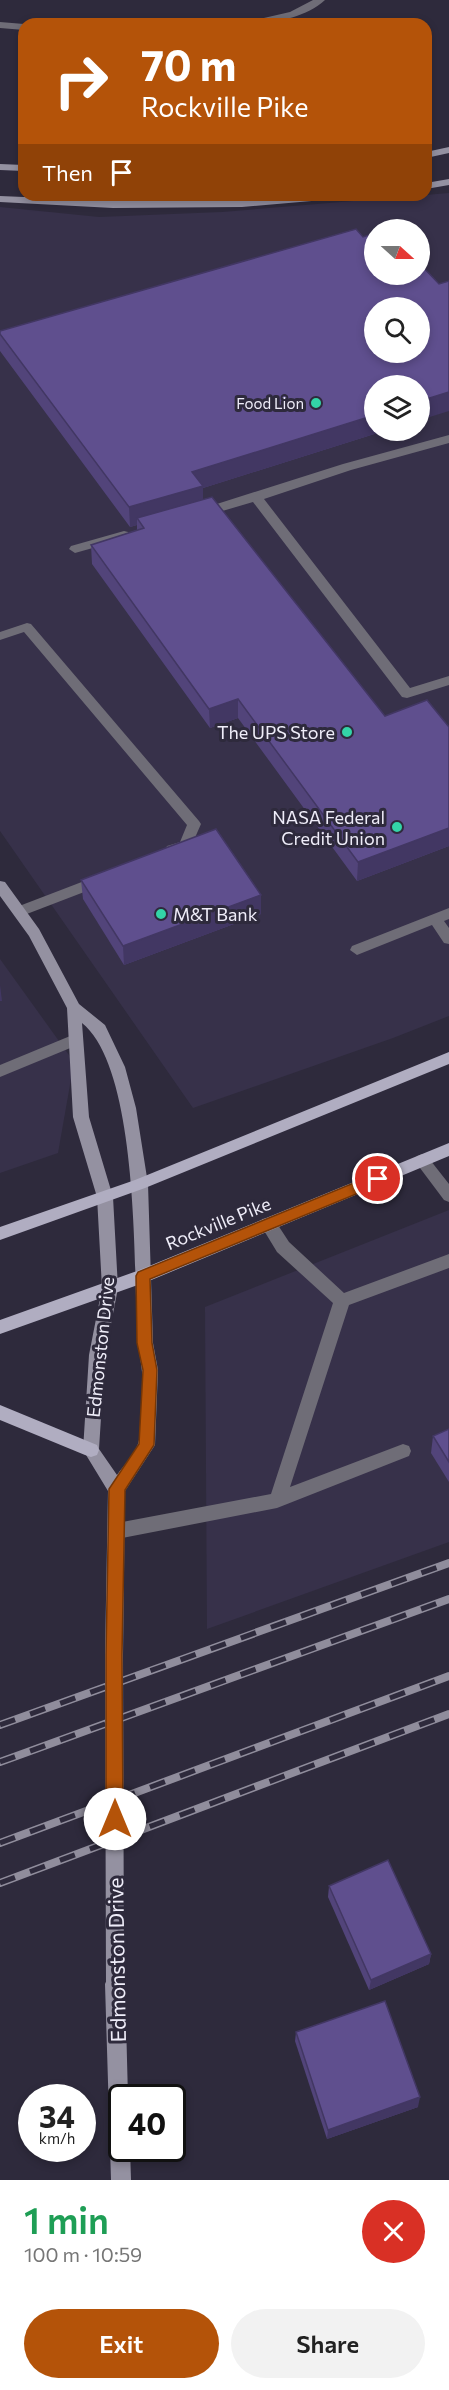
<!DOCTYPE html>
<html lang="en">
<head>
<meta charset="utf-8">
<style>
  :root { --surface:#fff; --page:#f2f2f2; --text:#222; --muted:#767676; --accent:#b45309 }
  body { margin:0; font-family:Commissioner,sans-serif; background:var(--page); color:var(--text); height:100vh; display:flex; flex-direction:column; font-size:22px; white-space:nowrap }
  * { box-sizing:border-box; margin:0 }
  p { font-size:20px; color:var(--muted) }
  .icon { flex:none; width:33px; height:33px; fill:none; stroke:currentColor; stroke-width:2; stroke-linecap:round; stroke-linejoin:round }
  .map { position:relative; height:2180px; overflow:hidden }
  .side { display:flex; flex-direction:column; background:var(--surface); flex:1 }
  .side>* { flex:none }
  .banner { position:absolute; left:18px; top:18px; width:414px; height:183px; border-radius:18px; box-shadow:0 3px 9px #0003; background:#b45309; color:#fff; overflow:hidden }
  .needle { width:39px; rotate:111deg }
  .buttons { position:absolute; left:364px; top:219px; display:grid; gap:12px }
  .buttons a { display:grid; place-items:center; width:66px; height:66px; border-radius:50%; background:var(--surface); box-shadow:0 3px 9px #0003; font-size:30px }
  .speed { position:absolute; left:18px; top:2084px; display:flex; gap:12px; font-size:30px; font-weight:700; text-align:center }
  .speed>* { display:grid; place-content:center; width:78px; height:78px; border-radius:50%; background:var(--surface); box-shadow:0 3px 9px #0003; line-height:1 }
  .speed small { font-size:15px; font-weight:400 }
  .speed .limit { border:3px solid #111; border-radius:9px; background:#fff; color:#111 }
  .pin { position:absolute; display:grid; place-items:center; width:51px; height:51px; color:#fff; margin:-26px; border:3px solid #fff; border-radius:50%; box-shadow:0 2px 6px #0007 }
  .me { position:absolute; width:66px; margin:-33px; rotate:0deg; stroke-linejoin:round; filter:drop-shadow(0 0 4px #0008) }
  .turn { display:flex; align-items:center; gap:21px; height:126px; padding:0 24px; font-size:27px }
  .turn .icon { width:78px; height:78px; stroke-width:2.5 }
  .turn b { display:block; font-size:42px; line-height:51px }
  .then { display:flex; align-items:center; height:57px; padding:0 24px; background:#0003; gap:12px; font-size:22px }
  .round { display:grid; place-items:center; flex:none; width:63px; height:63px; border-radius:32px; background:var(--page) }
  .head { display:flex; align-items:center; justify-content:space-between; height:102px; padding:0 24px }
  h1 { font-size:36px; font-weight:600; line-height:45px; color:#1e9e55 }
  .button { display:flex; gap:12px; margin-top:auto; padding:12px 24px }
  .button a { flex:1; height:69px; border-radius:36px; background:var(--accent); color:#fff; font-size:24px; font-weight:600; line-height:69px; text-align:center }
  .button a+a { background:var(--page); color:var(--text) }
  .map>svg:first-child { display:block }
</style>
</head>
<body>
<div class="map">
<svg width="449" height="2180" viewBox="0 0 449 2180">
  <rect width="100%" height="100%" fill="#2e2a3c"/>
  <!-- built -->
  <g fill="#37314a" fill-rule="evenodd">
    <path d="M449,193V1016L393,1038L193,1108L0,831V207L99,217L222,212ZM375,230H420V274H375ZM375,308H420V352H375ZM375,386H420V430H375Z"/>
    <polygon points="0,959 74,1062 58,1153 0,1173"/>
    <polygon points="449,1210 449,1542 207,1629 205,1307"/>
  </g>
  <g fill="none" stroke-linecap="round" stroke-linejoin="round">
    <!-- lane -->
    <g fill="#6f6d77" fill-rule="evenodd">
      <polygon points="449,435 449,443 351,470 264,499 410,688 449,676 449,685 407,698 402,697 253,502 202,517 196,513 198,510 343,464"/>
      <polygon points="124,531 128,532 128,538 75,553 69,549 71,546"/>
      <polygon points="27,623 31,624 199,821 201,824 190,849 172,855 167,854 165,850 167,846 180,842 187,825 24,632 0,640 0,632"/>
      <polygon points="100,875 105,876 107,880 105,884 19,917 12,912 14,908"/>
      <polygon points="449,908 449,919 444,921 449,928 449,944 444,943 432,925 357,955 350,950 352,946"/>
      <polygon points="75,1034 80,1036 82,1040 80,1044 0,1077 0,1065"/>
      <polygon points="422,1154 427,1156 449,1184 449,1202 444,1200 414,1160 417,1156"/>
      <polygon points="268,1218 274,1219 289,1242 344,1293 449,1254 449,1268 349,1305 290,1487 403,1444 409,1446 411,1451 409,1456 277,1508 117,1539 111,1537 108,1531 111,1525 117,1523 271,1494 333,1303 277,1252 260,1224 262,1219"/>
    </g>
    <!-- street -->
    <g fill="#6f6d77" fill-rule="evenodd">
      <path d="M313,0H325C303,20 267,24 238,24L290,12Z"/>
      <polygon points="0,22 24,24 24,30 0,28"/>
    </g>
    <!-- secondary -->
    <g fill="#9491a1" fill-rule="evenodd">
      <polygon points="449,147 449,153 426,158 426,152"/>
      <polygon points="0,164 24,165 24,171 0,170"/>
      <polygon points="449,179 449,185 426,189 426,183"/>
      <path d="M310,195H351L346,198L242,207L113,208L0,202V196C104,201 206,204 310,195Z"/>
      <path d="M0,881L5,882L39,929L79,1004L105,1025L125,1067L136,1108L148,1184L153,1343L158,1370L155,1445L125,1491L123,1655L120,1661L114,1663L108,1661L105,1655L108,1491L83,1450L89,1355L102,1288L97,1197L73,1117L67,1008L29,936L0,896ZM82,1023C138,1068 134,1260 137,1331C137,1345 141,1358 142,1372C142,1394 142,1419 139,1440C137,1452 124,1465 117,1475L99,1449L105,1355L118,1288L113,1197L89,1117Z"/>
      <polygon points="115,1974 122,1977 125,1984 128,2097 122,2097 122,2148 130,2148 131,2180 111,2180 105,1984 108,1977"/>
    </g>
    <!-- primary -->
    <g fill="#b0adc1" fill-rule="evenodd">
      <polygon points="449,1052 449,1064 145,1188 0,1240 0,1227 135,1180"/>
      <polygon points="449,1143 449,1156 149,1281 0,1334 0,1320 137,1271"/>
      <polygon points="0,1405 97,1445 99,1450 97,1455 91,1457 85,1455 0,1420"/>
    </g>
    <!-- rail casing -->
    <g stroke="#908d9c" stroke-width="8">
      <g id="rail">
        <polyline points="0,1725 449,1563"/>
        <polyline points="0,1762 449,1599"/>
        <polyline points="0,1843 449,1676"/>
        <polyline points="0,1883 449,1714"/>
      </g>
    </g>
    <!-- rail -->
    <use href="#rail" stroke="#2e2a3c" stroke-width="5" stroke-dasharray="16" stroke-linecap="butt"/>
    <!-- secondary-bridge -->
    <polyline stroke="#9491a1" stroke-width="18" points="114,1655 115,1984"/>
  </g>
  <!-- wall -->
  <g fill="#52447a">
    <polygon points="363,237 439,284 375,430 387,430 203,488 203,499 385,716 449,727 449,846 357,881 238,718 210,728 92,564 91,545 137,530 137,525 130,527 0,351 0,331"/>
    <polygon points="81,880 261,914 124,965 83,899"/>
    <polygon points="449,1429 449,1482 431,1453 433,1436"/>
    <polygon points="329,1886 431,1954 429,1964 369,1990 328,1897"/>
    <polygon points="296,2032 418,2107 327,2139 295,2041"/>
  </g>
  <!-- shaded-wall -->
  <g fill="#423763">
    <polygon points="449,392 449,411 420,420 420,401"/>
    <polygon points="375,415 375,430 387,430 203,488 203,506 137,518 137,525 130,527 129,507 192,472"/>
    <polygon points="238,699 238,718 210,728 209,709"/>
    <polygon points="449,828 449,846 357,881 358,862"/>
    <polygon points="261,895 261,914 124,965 123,946"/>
    <polygon points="0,985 2,1001 0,1001"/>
    <polygon points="431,1954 429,1964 369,1990 371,1980"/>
    <polygon points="420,2097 418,2107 327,2139 328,2130"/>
  </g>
  <!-- building -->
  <g fill="#5f4f8e" stroke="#423763" stroke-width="1.5" fill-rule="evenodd">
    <path d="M356,229L363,237L375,233V274H420V264L439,284L449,281V392L420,401V386H375V415L192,472L203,486L129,507L0,334V331ZM375,308H420V352H375Z"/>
    <polygon points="212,497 385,716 427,700 449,727 449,828 358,862 238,699 209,709 91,545 144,528 137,518"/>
    <polygon points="216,829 261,895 123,946 81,880"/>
    <polygon points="449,1429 449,1462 433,1436"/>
    <polygon points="388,1860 431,1954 371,1980 329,1886"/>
    <polygon points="385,2001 420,2097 328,2130 296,2032"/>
  </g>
  <!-- route -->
  <polygon fill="#b45309" stroke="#753606" stroke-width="1.5" points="378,1173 383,1175 385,1179 383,1183 150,1279 152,1343 157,1370 154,1445 125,1490 122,1655 123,1819 121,1825 115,1828 109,1825 106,1819 106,1655 109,1489 139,1444 143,1370 137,1343 136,1276 138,1272"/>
  <!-- markers -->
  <g fill="#33d4a8" stroke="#2e2a3c" stroke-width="2">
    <circle cx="316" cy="403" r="6"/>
    <circle cx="347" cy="732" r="6"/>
    <circle cx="397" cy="827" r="6"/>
    <circle cx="161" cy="914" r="6"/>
  </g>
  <g text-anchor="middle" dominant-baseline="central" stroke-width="6" stroke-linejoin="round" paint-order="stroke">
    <!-- far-poi labels -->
    <g font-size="15" fill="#efedf9" stroke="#2e2a3c" text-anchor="end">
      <text x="304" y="403">Food Lion</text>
    </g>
    <!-- poi labels -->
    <g font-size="18" fill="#efedf9" stroke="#2e2a3c" text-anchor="end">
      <text x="335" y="732">The UPS Store</text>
      <text x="385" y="817">NASA Federal<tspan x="385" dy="21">Credit Union</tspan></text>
      <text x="173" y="914" text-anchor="start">M&amp;T Bank</text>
    </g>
    <!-- street labels -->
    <g font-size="18" fill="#efedf9" stroke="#2e2a3c">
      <text transform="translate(218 1223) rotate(-22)">Rockville Pike</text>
      <text transform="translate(100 1347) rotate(-84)">Edmonston Drive</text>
    </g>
    <!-- near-street labels -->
    <g font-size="21" fill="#efedf9" stroke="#2e2a3c">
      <text transform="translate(116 1960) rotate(-91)">Edmonston Drive</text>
    </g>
  </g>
</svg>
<div class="buttons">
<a><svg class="needle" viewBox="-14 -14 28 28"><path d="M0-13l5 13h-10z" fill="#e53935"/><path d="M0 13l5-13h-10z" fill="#767676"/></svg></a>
<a><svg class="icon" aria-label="search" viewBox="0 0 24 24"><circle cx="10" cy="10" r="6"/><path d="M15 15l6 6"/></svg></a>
<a><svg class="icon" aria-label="layers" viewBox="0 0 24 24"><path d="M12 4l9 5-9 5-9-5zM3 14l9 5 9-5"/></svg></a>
</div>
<div class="speed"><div>34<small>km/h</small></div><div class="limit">40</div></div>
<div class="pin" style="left:378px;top:1179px;background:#d93025"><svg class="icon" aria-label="arrive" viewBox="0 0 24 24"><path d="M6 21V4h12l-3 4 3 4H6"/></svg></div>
<svg class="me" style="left:115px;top:1819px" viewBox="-20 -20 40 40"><circle r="19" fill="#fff"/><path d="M0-13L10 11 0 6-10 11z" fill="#b45309"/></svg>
<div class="banner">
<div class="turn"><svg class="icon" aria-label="right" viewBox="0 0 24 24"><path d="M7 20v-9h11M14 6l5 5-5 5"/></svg><div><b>70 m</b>Rockville Pike</div></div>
<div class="then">Then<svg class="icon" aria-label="arrive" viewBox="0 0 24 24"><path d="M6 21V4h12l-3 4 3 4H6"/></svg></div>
</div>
</div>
<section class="side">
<div class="head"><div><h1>1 min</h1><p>100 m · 10:59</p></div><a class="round" style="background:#d93025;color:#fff"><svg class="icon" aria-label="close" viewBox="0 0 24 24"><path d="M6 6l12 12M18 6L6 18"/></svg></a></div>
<div class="button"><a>Exit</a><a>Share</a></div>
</section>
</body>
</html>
